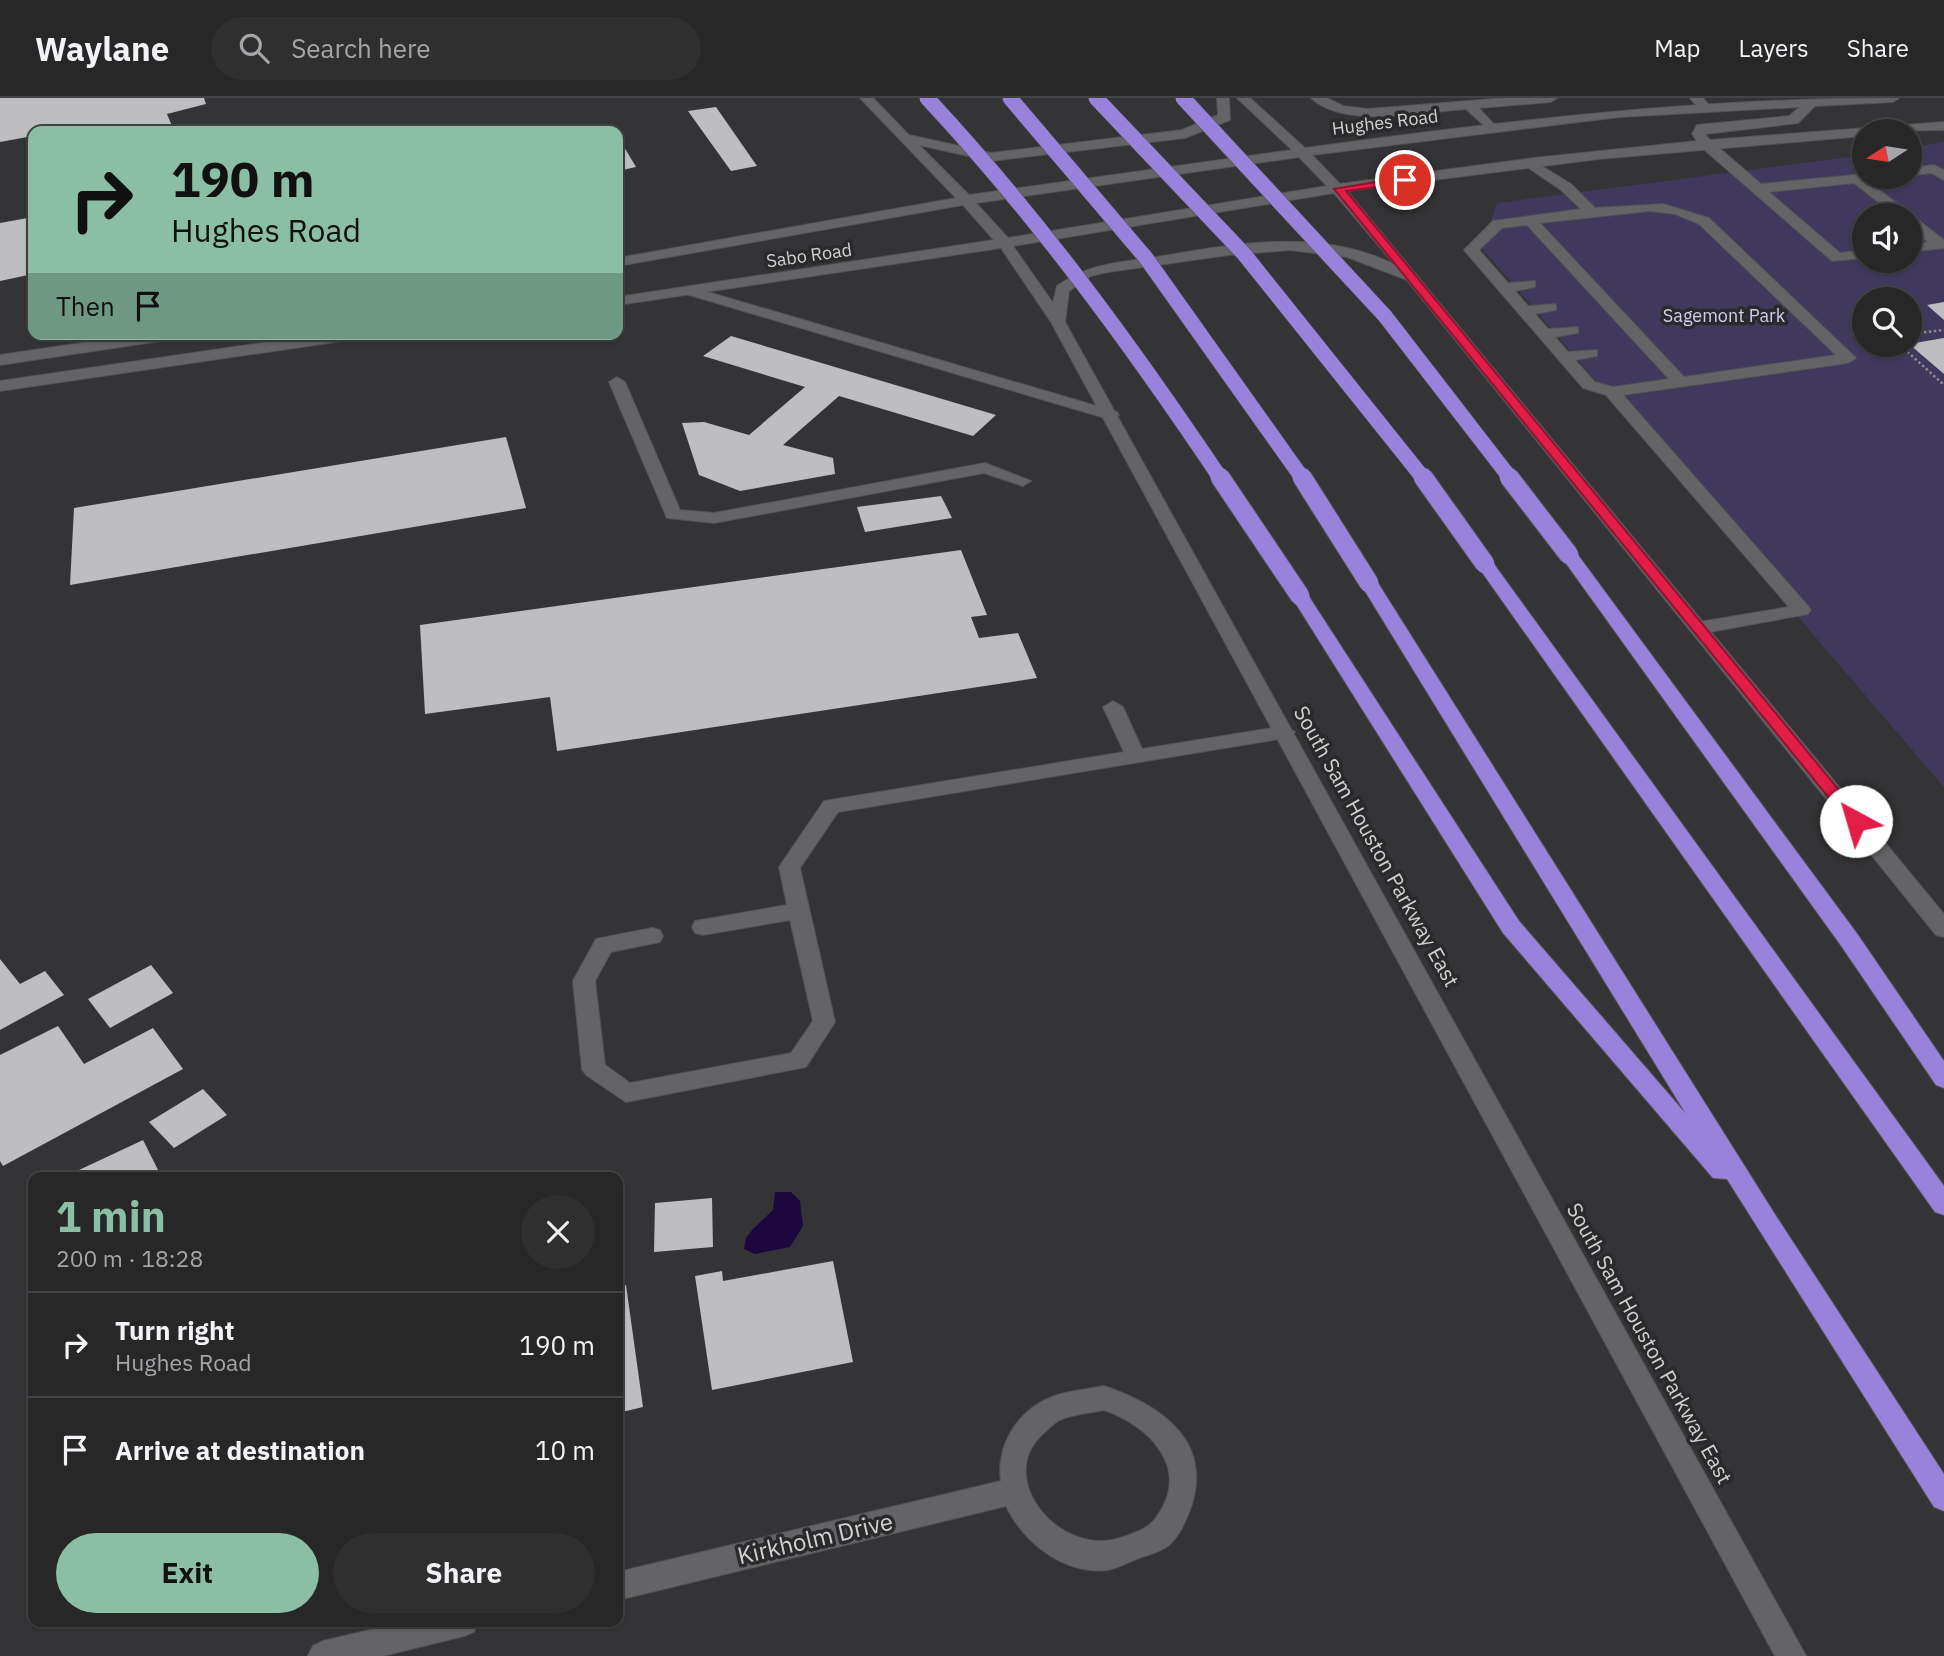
<!DOCTYPE html>
<html lang="en">
<head>
<meta charset="utf-8">
<style>
  :root { --surface:#272728; --page:#2f2f30; --text:#f1f3f6; --muted:#a4a5a8; --line:#434445; --accent:#8abfa5 }
  body { margin:0; font-family:"IBM Plex Sans",sans-serif; background:var(--page); color:var(--text); height:100vh; display:flex; flex-direction:column; font-size:26px; white-space:nowrap }
  * { box-sizing:border-box; margin:0 }
  p { font-size:23px; color:var(--muted) }
  .icon { flex:none; width:38px; height:38px; fill:none; stroke:currentColor; stroke-width:2; stroke-linecap:round; stroke-linejoin:round }
  .map { position:relative; flex:1; overflow:hidden }
  .drawer { position:absolute; left:28px; top:1074px; width:595px; height:455px; display:flex; flex-direction:column; background:var(--surface); border-radius:14px; box-shadow:0 2px 5px #0004,0 0 0 2px var(--line) }
  .drawer>* { flex:none }
  .guide { position:absolute; left:28px; top:28px; width:595px; height:214px; border-radius:14px; box-shadow:0 2px 5px #0004,0 0 0 2px var(--line); background:#8abfa5; color:#111; overflow:hidden }
  .needle { width:46px; rotate:258deg }
  .controls { position:absolute; left:1852px; top:21px; display:grid; gap:14px }
  .controls a { display:grid; place-items:center; width:70px; height:70px; border-radius:50%; background:var(--surface); box-shadow:0 2px 5px #0004,0 0 0 2px var(--line); font-size:35px }
  .pin { position:absolute; display:grid; place-items:center; width:60px; height:60px; color:#fff; margin:-30px; border:4px solid #fff; border-radius:50%; box-shadow:0 2px 7px #0007 }
  .me { position:absolute; width:77px; margin:-38px; rotate:321deg; stroke-linejoin:round; filter:drop-shadow(0 0 5px #0008) }
  .turn { display:flex; align-items:center; gap:24px; height:147px; padding:0 28px; font-size:32px }
  .turn .icon { width:91px; height:91px; stroke-width:2.5 }
  .turn b { display:block; font-size:49px; line-height:60px }
  .then { display:flex; align-items:center; height:66px; padding:0 28px; background:#0003; gap:14px; font-size:26px }
  .round { display:grid; place-items:center; flex:none; width:74px; height:74px; border-radius:37px; background:var(--page) }
  .overview { display:flex; align-items:center; justify-content:space-between; height:119px; padding:0 28px }
  h1 { font-size:42px; font-weight:800; line-height:52px; color:var(--accent) }
  .primary-button { display:flex; gap:14px; margin-top:auto; padding:14px 28px }
  .primary-button a { flex:1; height:80px; border-radius:42px; background:var(--accent); color:#111; font-size:28px; font-weight:800; line-height:80px; text-align:center }
  .primary-button a+a { background:var(--page); color:var(--text) }
  ul { padding:0; list-style:none }
  li { display:flex; align-items:center; gap:21px; height:105px; padding:0 28px; border-top:2px solid var(--line) }
  li div { flex:1 }
  li b { display:block; font-size:26px }
  li em { font-style:normal }
  header { display:flex; align-items:center; gap:42px; box-sizing:border-box; height:98px; padding:0 35px; background:var(--surface); border-bottom:2px solid var(--line) }
  header strong { font-size:33px }
  nav { display:flex; gap:38px; margin-inline-start:auto; font-size:24px }
  .search { width:490px; height:63px; background:var(--page); display:flex; align-items:center; gap:18px; box-sizing:border-box; padding:0 24px; border-radius:38px; color:var(--muted); font-size:26px }
  .map>svg:first-child { display:block }
</style>
</head>
<body>
<header>
<strong>Waylane</strong>
<div class="search"><svg class="icon" aria-label="search" viewBox="0 0 24 24"><circle cx="10" cy="10" r="6"/><path d="M15 15l6 6"/></svg>Search here</div>
<nav><a>Map</a><a>Layers</a><a>Share</a></nav>
</header>
<div class="map">
<svg width="1944" height="1558" viewBox="0 0 1944 1558">
  <rect width="100%" height="100%" fill="#343436"/>
  <!-- green -->
  <path fill="#41395d" fill-rule="evenodd" d="M1944,44V689L1482,150L1497,105L1864,57V79H1909V50ZM1864,117H1909V163H1864ZM1864,201H1909V247H1864Z"/>
  <!-- water -->
  <polygon fill="#1c073e" points="775,1094 791,1094 800,1103 803,1128 790,1149 755,1156 744,1151 746,1140 753,1131 773,1112"/>
  <!-- building -->
  <g fill="#bebec1">
    <polygon points="0,0 204,0 206,6 167,16 174,33 33,33 33,38 0,44"/>
    <polygon points="716,9 757,68 731,73 688,13"/>
    <polygon points="618,39 636,69 618,73"/>
    <polygon points="33,119 33,176 0,183 0,125"/>
    <polygon points="1944,204 1944,222 1927,207"/>
    <polygon points="731,238 996,317 973,338 839,298 783,347 833,360 835,376 740,393 699,377 682,325 704,324 749,337 805,289 703,258"/>
    <polygon points="1944,240 1944,276 1909,246"/>
    <polygon points="506,339 526,410 70,487 74,410"/>
    <polygon points="941,398 952,420 865,434 857,409"/>
    <polygon points="961,452 987,517 971,519 979,540 1018,535 1037,580 557,653 550,599 425,616 420,527"/>
    <polygon points="0,861 20,886 45,873 64,897 0,932"/>
    <polygon points="151,867 173,895 110,930 88,901"/>
    <polygon points="58,928 84,966 153,930 183,971 3,1068 0,1063 0,957"/>
    <polygon points="203,991 227,1017 174,1050 149,1024"/>
    <polygon points="143,1042 162,1080 62,1080"/>
    <polygon points="712,1100 713,1149 654,1154 655,1105"/>
    <polygon points="833,1163 853,1264 712,1292 695,1178 722,1173 723,1183"/>
    <polygon points="626,1187 643,1309 618,1315 618,1189"/>
  </g>
  <g fill="none" stroke-linecap="round" stroke-linejoin="round">
    <!-- lane casing -->
    <g stroke="#525253" stroke-width="2">
      <g id="lane">
        <path d="M1311,0H1327L1343,8L1368,11L1505,0H1557L1551,4L1479,10L1498,31L1492,35L1466,11C1423,14 1344,31 1311,0Z"/>
        <polygon points="1690,0 1703,0 1712,11 1702,14"/>
        <polygon points="1700,42 1710,42 1761,86 1864,76 1864,79 1879,79 1868,83 1944,142 1944,150 1909,154 1909,146 1928,144 1909,129 1909,117 1895,117 1854,85 1769,94 1840,155 1864,152 1864,160 1832,163 1700,48"/>
        <path d="M1532,62L1571,86L1595,110L1663,106L1709,120L1856,260L1848,265L1623,297L1808,508L1811,512L1808,516L1699,536L1690,530L1699,524L1789,509L1606,297L1583,290L1464,152L1493,123L1581,111L1561,92L1527,69L1525,66ZM1650,113L1675,116L1699,126L1836,257L1684,279L1540,125ZM1527,127L1669,281L1613,289L1595,284L1575,262L1597,258V252L1568,254L1555,239L1578,235V229L1548,231L1535,216L1556,212V206L1528,208L1515,193L1535,189V183L1508,185L1479,152L1502,130Z"/>
        <polygon points="1934,67 1944,72 1944,82 1931,75 1909,78 1909,70"/>
        <polygon points="691,189 1117,314 1119,317 1111,322 1105,320 686,196 684,193"/>
        <polygon points="617,279 625,284 680,412 714,415 985,365 1031,383 1023,388 984,375 714,425 667,420 609,284"/>
        <polygon points="1113,603 1123,609 1142,651 1285,628 1295,634 1285,640 838,714 800,770 835,924 806,969 626,1004 586,977 582,971 573,883 596,841 652,830 660,832 663,838 660,844 611,854 595,883 605,967 630,985 791,955 813,923 790,822 703,837 695,835 692,829 695,823 787,807 779,769 824,703 1124,654 1103,609"/>
      </g>
    </g>
    <!-- street casing -->
    <g stroke="#525253" stroke-width="2">
      <g id="street">
        <path d="M1104,1288C1157,1306 1212,1340 1192,1406C1187,1421 1180,1438 1168,1448C1160,1454 1148,1457 1139,1460C1129,1464 1118,1470 1108,1472C1064,1477 1024,1445 1006,1408L618,1502V1474L1001,1383C996,1350 1015,1317 1045,1302C1062,1293 1085,1292 1104,1288ZM1104,1312C1148,1327 1191,1369 1158,1417C1149,1431 1137,1434 1123,1439C1061,1462 991,1379 1045,1334C1050,1329 1056,1323 1062,1321C1075,1316 1090,1315 1104,1312Z"/>
        <polygon points="403,1524 478,1524 474,1534 464,1538 383,1558 308,1558 313,1548 323,1543"/>
      </g>
    </g>
    <!-- secondary casing -->
    <g stroke="#525253" stroke-width="2">
      <g id="secondary">
        <path d="M860,0H873L909,37L991,55L1182,32L1218,17L1217,0H1229L1230,22L1185,40L991,63L919,47L969,97L1292,52L1237,0H1250L1305,50C1502,23 1700,0 1899,0L1893,4L1815,8L1798,25L1705,36L1710,42L1944,24V32L1864,33V38L1599,61L1347,93L1944,816V839L1936,837L1407,182L1347,159L1290,152L1229,157L1108,174L1091,178L1069,193L1065,224L1806,1558H1775L1051,224L1001,150L618,207V199L994,142L963,107L618,168V160L956,100ZM1800,9L1789,18L1697,27L1692,36L1697,43L1533,60L1340,86L1312,57L1620,19ZM1299,59L1327,88L1008,140L976,105ZM1334,95L1395,167C1324,130 1239,145 1163,158C1122,165 1093,163 1057,188L1053,205L1013,148Z"/>
        <polygon points="142,236 181,236 174,241 0,267 0,257"/>
        <polygon points="323,236 363,236 356,241 0,293 0,283"/>
      </g>
    </g>
    <!-- highway casing -->
    <g stroke="#525253" stroke-width="2">
      <g id="highway">
        <polygon points="1569,452 1575,453 1858,837 1944,963 1944,990 1936,987 1842,849 1560,457"/>
        <polygon points="1485,461 1491,462 1944,1088 1944,1117 1935,1114 1479,470 1476,466 1479,462"/>
        <polygon points="1369,480 1378,485 1776,1118 1944,1376 1944,1413 1934,1409 1727,1081 1713,1080 1503,835 1291,498 1300,493 1306,494 1519,823 1686,1016 1360,485"/>
      </g>
    </g>
    <!-- path -->
    <g stroke="#8a8a8b" stroke-width="2.5" stroke-dasharray="2.5 2.5" stroke-linecap="butt">
      <polyline points="1909,236 1944,232"/>
      <polyline points="1900,247 1944,287"/>
    </g>
    <!-- lane -->
    <use href="#lane" fill="#646366" fill-rule="evenodd"/>
    <!-- street -->
    <use href="#street" fill="#646366" fill-rule="evenodd"/>
    <!-- secondary -->
    <use href="#secondary" fill="#646366" fill-rule="evenodd"/>
    <!-- highway -->
    <use href="#highway" fill="#9882db" fill-rule="evenodd"/>
    <!-- highway-bridge-far1 casing -->
    <g stroke="#525253" stroke-width="16" stroke-linecap="butt">
      <g id="highway-bridge-far1">
        <path d="M927,0C1037,118 1131,247 1221,381"/>
        <polyline points="1010,0 1146,160 1303,381"/>
        <polyline points="1096,0 1244,156 1424,381"/>
        <polyline points="1183,0 1385,218 1511,381"/>
      </g>
    </g>
    <!-- highway-bridge casing -->
    <g stroke="#525253" stroke-width="21" stroke-linecap="butt">
      <g id="highway-bridge">
        <polyline points="1220,379 1300,498"/>
        <polyline points="1302,379 1369,485"/>
        <polyline points="1423,379 1485,466"/>
        <polyline points="1509,379 1569,457"/>
      </g>
    </g>
    <!-- highway-bridge-far1 -->
    <use href="#highway-bridge-far1" stroke="#9882db" stroke-width="15"/>
    <!-- highway-bridge -->
    <use href="#highway-bridge" stroke="#9882db" stroke-width="19"/>
  </g>
  <!-- route -->
  <polygon fill="#e11d48" stroke="#92132f" stroke-width="2" points="1405,79 1411,82 1409,85 1346,93 1862,720 1862,727 1851,727 1334,91"/>
  <g text-anchor="middle" dominant-baseline="central" stroke-width="7" stroke-linejoin="round" paint-order="stroke">
    <!-- far-street labels -->
    <g font-size="18" fill="#d1d1d2" stroke="#2a2a2c">
      <text transform="translate(1385 24) rotate(-7)">Hughes Road</text>
      <text transform="translate(809 157) rotate(-8)">Sabo Road</text>
    </g>
    <!-- far-park labels -->
    <g font-size="18" fill="#d4cdf2" stroke="#2a2a2c">
      <text x="1724" y="217">Sagemont Park</text>
    </g>
    <!-- street labels -->
    <g font-size="21" fill="#d1d1d2" stroke="#2a2a2c">
      <text transform="translate(1377 748) rotate(61)">South Sam Houston Parkway East</text>
      <text transform="translate(1650 1245) rotate(61)">South Sam Houston Parkway East</text>
    </g>
    <!-- near-street labels -->
    <g font-size="24" fill="#d1d1d2" stroke="#2a2a2c">
      <text transform="translate(815 1440) rotate(-13)">Kirkholm Drive</text>
    </g>
  </g>
</svg>
<div class="controls">
<a><svg class="needle" viewBox="-14 -14 28 28"><path d="M0-13l5 13h-10z" fill="#e53935"/><path d="M0 13l5-13h-10z" fill="#a4a5a8"/></svg></a>
<a><svg class="icon" aria-label="sound" viewBox="0 0 24 24"><path d="M4 9h4l5-4v14l-5-4H4zM17 9q2 3 0 6"/></svg></a>
<a><svg class="icon" aria-label="search" viewBox="0 0 24 24"><circle cx="10" cy="10" r="6"/><path d="M15 15l6 6"/></svg></a>
</div>
<div class="pin" style="left:1405px;top:82px;background:#d93025"><svg class="icon" aria-label="arrive" viewBox="0 0 24 24"><path d="M6 21V4h12l-3 4 3 4H6"/></svg></div>
<svg class="me" style="left:1856px;top:723px" viewBox="-20 -20 40 40"><circle r="19" fill="#fff"/><path d="M0-13L10 11 0 6-10 11z" fill="#e11d48"/></svg>
<div class="guide">
<div class="turn"><svg class="icon" aria-label="right" viewBox="0 0 24 24"><path d="M7 20v-9h11M14 6l5 5-5 5"/></svg><div><b>190 m</b>Hughes Road</div></div>
<div class="then">Then<svg class="icon" aria-label="arrive" viewBox="0 0 24 24"><path d="M6 21V4h12l-3 4 3 4H6"/></svg></div>
</div>
<section class="drawer">
<div class="overview"><div><h1>1 min</h1><p>200 m · 18:28</p></div><a class="round"><svg class="icon" aria-label="close" viewBox="0 0 24 24"><path d="M6 6l12 12M18 6L6 18"/></svg></a></div>
<ul>
<li><svg class="icon" aria-label="right" viewBox="0 0 24 24"><path d="M7 20v-9h11M14 6l5 5-5 5"/></svg><div><b>Turn right</b><p>Hughes Road</p></div><em>190 m</em></li>
<li><svg class="icon" aria-label="arrive" viewBox="0 0 24 24"><path d="M6 21V4h12l-3 4 3 4H6"/></svg><div><b>Arrive at destination</b></div><em>10 m</em></li>
</ul>
<div class="primary-button"><a>Exit</a><a>Share</a></div>
</section>
</div>
</body>
</html>
